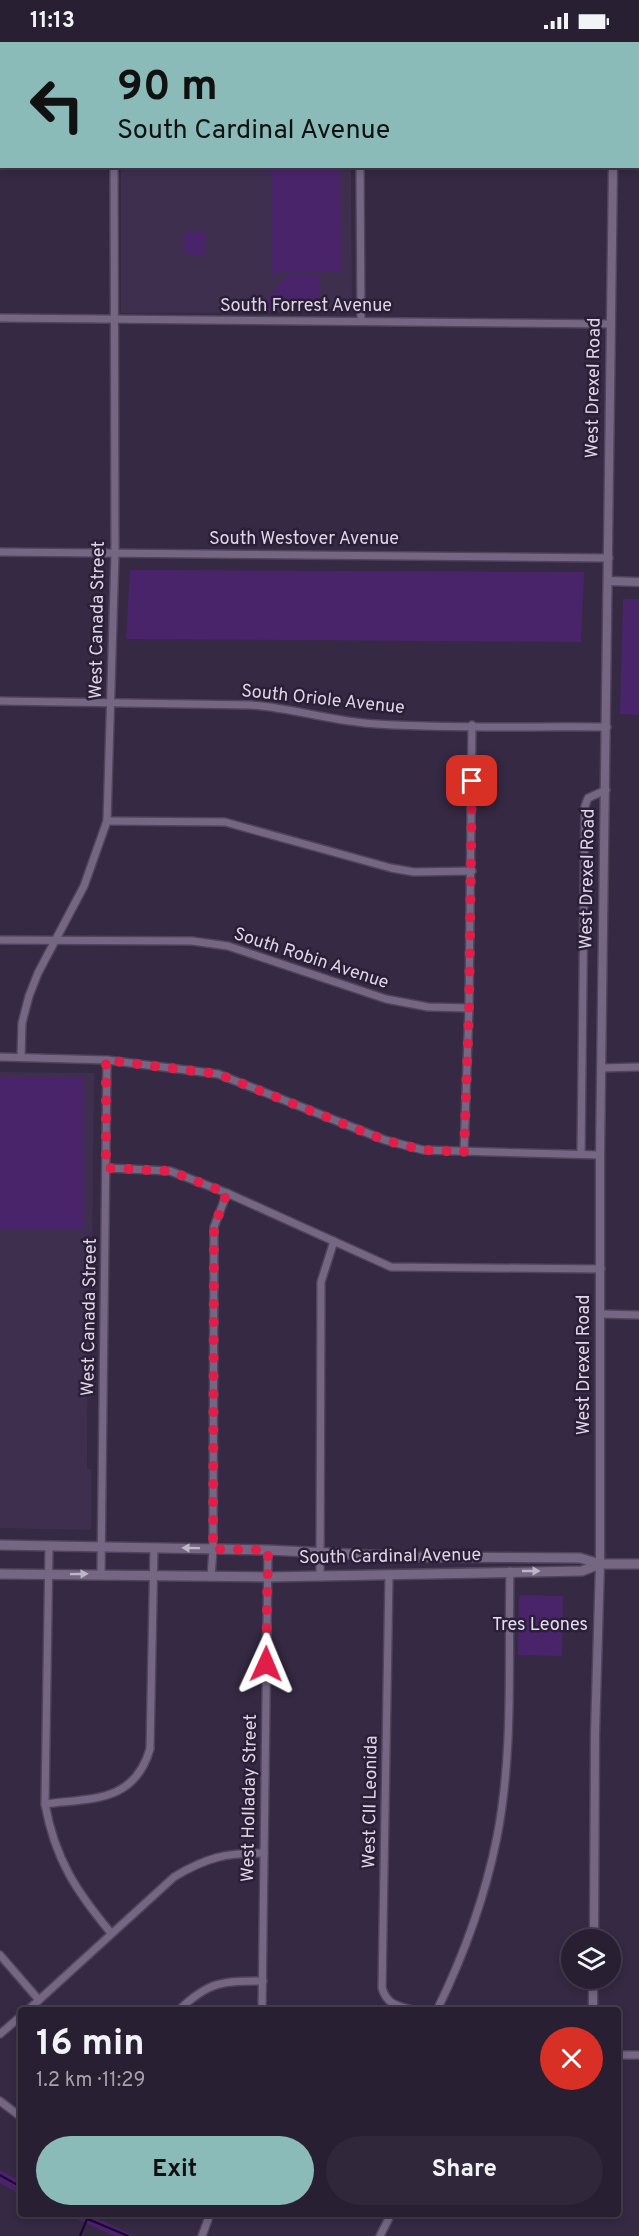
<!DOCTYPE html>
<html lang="en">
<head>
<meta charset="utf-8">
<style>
  :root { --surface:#281f32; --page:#30273a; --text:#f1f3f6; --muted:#a5a2ac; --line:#443d4d; --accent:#8bbbb9 }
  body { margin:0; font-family:Overpass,sans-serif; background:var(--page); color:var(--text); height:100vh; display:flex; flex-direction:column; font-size:22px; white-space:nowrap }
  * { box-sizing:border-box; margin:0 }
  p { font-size:20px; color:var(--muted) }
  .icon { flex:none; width:33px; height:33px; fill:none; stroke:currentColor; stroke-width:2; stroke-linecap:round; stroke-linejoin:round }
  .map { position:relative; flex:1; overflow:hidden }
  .panel { position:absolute; left:18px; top:1965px; width:603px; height:210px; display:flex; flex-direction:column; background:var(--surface); border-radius:6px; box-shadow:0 3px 9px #0003,0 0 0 2px var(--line) }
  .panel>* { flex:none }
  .banner { position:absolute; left:0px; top:0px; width:639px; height:126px; box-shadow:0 3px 9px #0003,0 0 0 2px var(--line); background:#8bbbb9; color:#111; overflow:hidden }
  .fabs { position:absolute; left:561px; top:1887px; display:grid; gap:12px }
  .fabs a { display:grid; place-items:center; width:60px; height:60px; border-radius:50%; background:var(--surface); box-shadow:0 3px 9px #0003,0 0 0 2px var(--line); font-size:30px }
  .pin { position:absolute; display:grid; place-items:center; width:51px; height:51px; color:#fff; margin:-26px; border-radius:12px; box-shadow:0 3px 9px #0006 }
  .me { position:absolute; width:66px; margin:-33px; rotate:1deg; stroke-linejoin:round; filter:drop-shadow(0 0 4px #0008) }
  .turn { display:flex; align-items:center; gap:21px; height:126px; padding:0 18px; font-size:27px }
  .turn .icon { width:78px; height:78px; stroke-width:2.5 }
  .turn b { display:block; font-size:42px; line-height:51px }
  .round { display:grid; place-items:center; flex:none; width:63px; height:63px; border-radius:32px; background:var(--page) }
  .overview { display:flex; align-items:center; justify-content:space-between; height:102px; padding:0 18px }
  h1 { font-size:36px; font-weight:700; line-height:45px }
  .button { display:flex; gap:12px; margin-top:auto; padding:12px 18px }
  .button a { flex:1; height:69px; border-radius:36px; background:var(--accent); color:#111; font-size:24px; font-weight:700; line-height:69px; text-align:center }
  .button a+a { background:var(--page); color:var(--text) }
  .status { display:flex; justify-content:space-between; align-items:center; height:42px; padding:0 30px; background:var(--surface); direction:ltr }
  .status svg { height:16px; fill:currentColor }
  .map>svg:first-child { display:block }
</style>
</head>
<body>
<div class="status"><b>11:13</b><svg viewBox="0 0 49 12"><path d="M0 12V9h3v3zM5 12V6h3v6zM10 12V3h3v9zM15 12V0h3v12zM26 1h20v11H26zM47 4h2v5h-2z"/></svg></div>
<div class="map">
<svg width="639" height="2194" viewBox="0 0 639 2194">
  <rect width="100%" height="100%" fill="#352943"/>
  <!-- built -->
  <g fill="#3f2f4f">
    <polygon points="121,0 319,0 322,1 121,2"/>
    <polygon points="121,125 351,125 352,270 121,271"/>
    <polygon points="0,1030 94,1031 92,1230 88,1247 87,1427 91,1427 91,1488 0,1486"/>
  </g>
  <!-- green -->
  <g fill="#4a246a">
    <polygon points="259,125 340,125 341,230 284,229 272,233 271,129 259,129"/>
    <polygon points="184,189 205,190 206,212 194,214 184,211"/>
    <polygon points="289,231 320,233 318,266 267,267 268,256"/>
    <polygon points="130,528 584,530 581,600 126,597"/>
    <polygon points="623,557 639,557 639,673 620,672"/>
    <rect x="0" y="1036" width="83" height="151"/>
    <polygon points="519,1553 563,1554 562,1614 518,1613"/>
    <polygon points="0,2128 21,2140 21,2153 0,2141"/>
    <polygon points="64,2172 88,2172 135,2194 115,2194"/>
  </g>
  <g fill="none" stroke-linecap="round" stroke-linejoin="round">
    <!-- stream -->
    <g stroke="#1f0035" stroke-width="2">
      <polyline points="0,2133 21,2145"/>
      <polyline points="76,2172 128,2194"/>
      <polyline points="80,2194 87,2177"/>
    </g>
    <!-- minor casing -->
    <g stroke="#4f445a" stroke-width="10">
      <g id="minor">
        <polyline points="349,0 352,2"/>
        <polyline points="115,2 115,0"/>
        <polyline points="360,2 360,0"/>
        <polyline points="477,2 477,0"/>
        <polyline points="360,124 361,279"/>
        <polyline points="0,276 611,282"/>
        <polyline points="0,510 609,516"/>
        <path d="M0,659L251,663C294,666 334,680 377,682C454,687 531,684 607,685"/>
        <polyline points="107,779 225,780 391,826 414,830 472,829"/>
        <polyline points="0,898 192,899 228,904 386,957 428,965 469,966"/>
        <polyline points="0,1015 107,1018 218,1032 385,1098 423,1108 600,1113"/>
        <polyline points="21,1015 22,981 29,954 38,931 84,844 107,779 115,512 114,124"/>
        <polyline points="601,1026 639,1025"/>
        <polyline points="464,1110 469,966 472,683"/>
        <polyline points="581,1112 585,764 588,756 606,748"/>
        <polyline points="107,1126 170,1129 227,1151 391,1225 601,1227"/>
        <polyline points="601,1272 639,1273"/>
        <path d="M49,1504L45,1762C55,1817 76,1849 111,1891"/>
        <polyline points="101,1531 107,1018"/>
        <path d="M389,1533L382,1946C387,1963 398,1964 413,1968"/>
        <polyline points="320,1534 321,1240 334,1199"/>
        <polyline points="211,1535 213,1507 214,1185 227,1151"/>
        <path d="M45,1762C92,1756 134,1761 150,1707L154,1506"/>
        <polyline points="0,1913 39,1958"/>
        <path d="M28,1968L174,1835C207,1815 226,1811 264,1811"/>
        <path d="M179,1968C209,1939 223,1939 263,1939"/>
        <polyline points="262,1968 268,1508"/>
        <path d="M437,1968C464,1913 485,1855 497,1795C514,1708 508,1617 510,1529"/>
        <polyline points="0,1992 21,1974"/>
        <polyline points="618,2013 639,2013"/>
        <polyline points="0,2059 21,2075"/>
        <polyline points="202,2194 210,2172"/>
        <polyline points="380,2194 391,2172"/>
      </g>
    </g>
    <!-- tertiary casing -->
    <g stroke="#4f445a" stroke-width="11">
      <g id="tertiary">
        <polyline points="614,2 614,0"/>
        <polyline points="609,539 639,540"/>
        <polyline points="594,1898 595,1692 600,1522 600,1113 613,124"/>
        <polyline points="593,1968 593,1936"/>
      </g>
    </g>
    <!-- secondary casing -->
    <g stroke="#4f445a" stroke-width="12">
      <g id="secondary">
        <polyline points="0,1503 268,1508 410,1515 580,1516 600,1522 639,1522"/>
        <polyline points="0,1532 268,1535 582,1529 600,1522"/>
      </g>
    </g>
    <!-- minor -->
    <use href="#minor" stroke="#756784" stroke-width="7"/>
    <!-- tertiary -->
    <use href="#tertiary" stroke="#756784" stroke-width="8"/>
    <!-- secondary -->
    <use href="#secondary" stroke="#756784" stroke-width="9"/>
  </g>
  <!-- one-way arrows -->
  <defs><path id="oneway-solid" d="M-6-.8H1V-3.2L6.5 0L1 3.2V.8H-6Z" transform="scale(1.5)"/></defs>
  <g fill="#beb5c9">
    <use href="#oneway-solid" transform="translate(191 1506) rotate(-179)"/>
    <use href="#oneway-solid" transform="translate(531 1529)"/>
    <use href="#oneway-solid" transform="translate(79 1532) rotate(-1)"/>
  </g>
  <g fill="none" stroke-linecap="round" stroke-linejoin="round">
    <!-- route -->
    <polyline stroke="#e11d48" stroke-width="10" stroke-dasharray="0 18" points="266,1622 268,1508 213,1507 214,1185 227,1151 170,1129 106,1126 106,1018 218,1032 384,1098 423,1108 464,1110 469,966 472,739"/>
  </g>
  <g text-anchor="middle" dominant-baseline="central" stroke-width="5" stroke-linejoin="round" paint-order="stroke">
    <!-- street labels -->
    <g font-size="18" fill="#ded6e7" stroke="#2b1f38">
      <text x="306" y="264">South Forrest Avenue</text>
      <text transform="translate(594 346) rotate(-89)">West Drexel Road</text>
      <text x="304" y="497">South Westover Avenue</text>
      <text transform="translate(98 578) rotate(-89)">West Canada Street</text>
      <text transform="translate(323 658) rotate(6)">South Oriole Avenue</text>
      <text transform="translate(588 837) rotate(-89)">West Drexel Road</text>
      <text transform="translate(311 917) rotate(18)">South Robin Avenue</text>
      <text transform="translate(90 1275) rotate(-89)">West Canada Street</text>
      <text transform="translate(584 1323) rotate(-90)">West Drexel Road</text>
      <text transform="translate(390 1515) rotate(-1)">South Cardinal Avenue</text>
      <text transform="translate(250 1756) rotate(-89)">West Holladay Street</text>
      <text transform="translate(371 1760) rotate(-89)">West Cll Leonida</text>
    </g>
    <!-- park labels -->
    <g font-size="18" fill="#e5dbf1" stroke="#2b1f38">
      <text x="540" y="1583">Tres Leones</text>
    </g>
  </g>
</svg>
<div class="fabs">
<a><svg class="icon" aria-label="layers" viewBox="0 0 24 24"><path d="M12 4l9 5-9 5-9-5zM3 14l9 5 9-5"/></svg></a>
</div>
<div class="pin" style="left:472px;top:739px;background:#d93025"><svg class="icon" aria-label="arrive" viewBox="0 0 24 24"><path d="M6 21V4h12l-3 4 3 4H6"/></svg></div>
<svg class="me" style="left:266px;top:1622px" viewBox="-20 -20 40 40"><path d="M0-17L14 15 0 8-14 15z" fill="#e11d48" stroke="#fff" stroke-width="4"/></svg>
<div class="banner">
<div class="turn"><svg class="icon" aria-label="left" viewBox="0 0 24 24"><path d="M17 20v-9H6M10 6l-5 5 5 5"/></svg><div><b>90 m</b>South Cardinal Avenue</div></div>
</div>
<section class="panel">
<div class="overview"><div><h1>16 min</h1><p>1.2 km · 11:29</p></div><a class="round" style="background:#d93025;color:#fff"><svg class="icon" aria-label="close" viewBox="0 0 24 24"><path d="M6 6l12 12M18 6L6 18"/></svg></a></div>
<div class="button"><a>Exit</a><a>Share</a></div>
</section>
</div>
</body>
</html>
